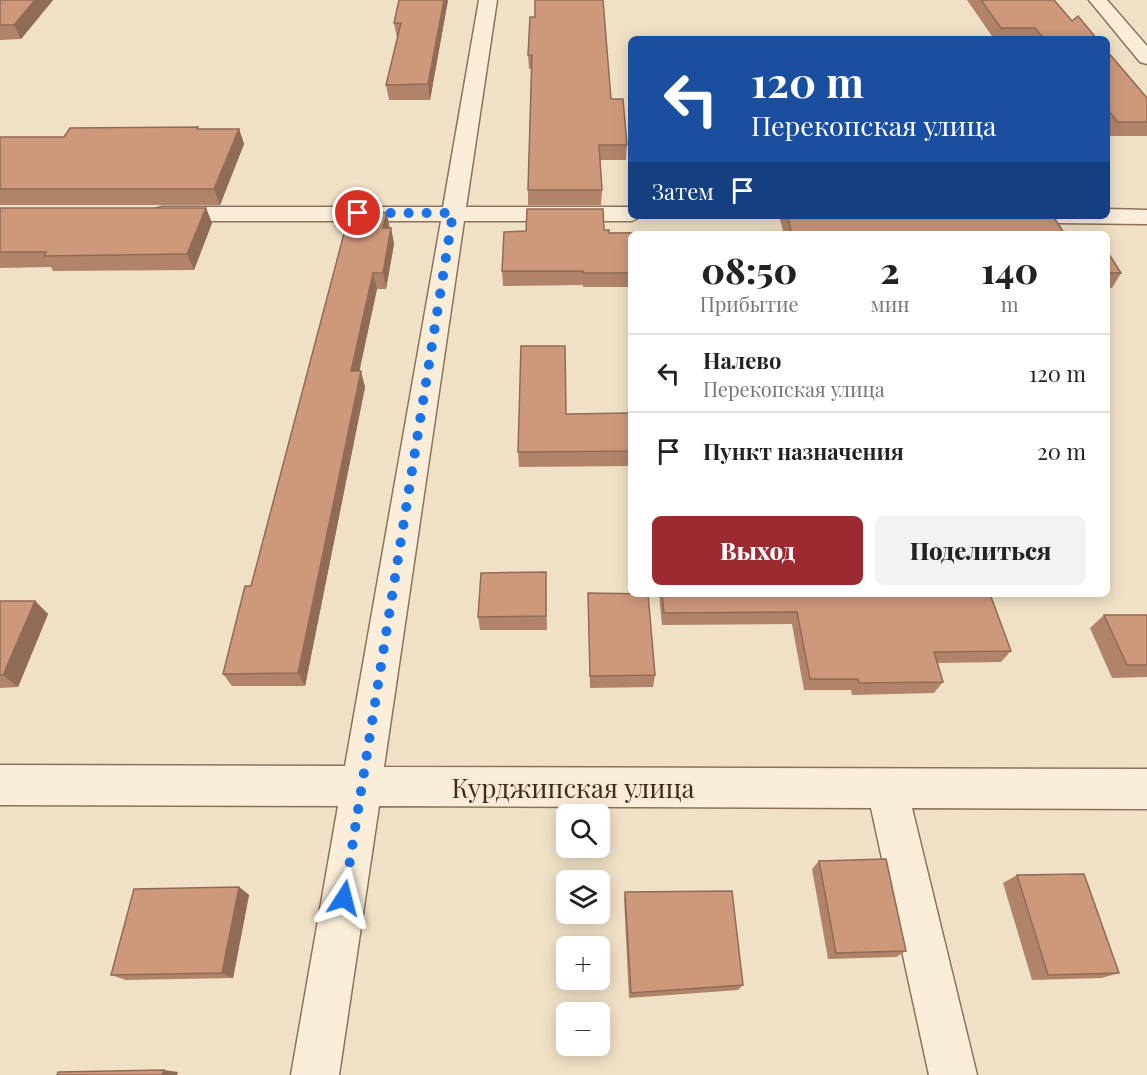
<!DOCTYPE html>
<html lang="ru">
<head>
<meta charset="utf-8">
<style>
  :root { --surface:#fff; --page:#f2f2f2; --text:#222; --muted:#767676; --line:#e0e0e0; --accent:#9c2a31 }
  body { margin:0; font-family:"Playfair Display",serif; background:var(--page); color:var(--text); height:100vh; display:flex; flex-direction:column; font-size:22px; white-space:nowrap }
  * { box-sizing:border-box; margin:0 }
  p { font-size:20px; color:var(--muted) }
  .icon { flex:none; width:33px; height:33px; fill:none; stroke:currentColor; stroke-width:2; stroke-linecap:round; stroke-linejoin:round }
  .map { position:relative; flex:1; overflow:hidden }
  .details { position:absolute; left:628px; top:231px; width:482px; height:366px; display:flex; flex-direction:column; background:var(--surface); border-radius:9px; box-shadow:0 3px 15px #0003 }
  .details>* { flex:none }
  .hud { position:absolute; left:628px; top:36px; width:482px; height:183px; border-radius:9px; box-shadow:0 3px 15px #0003; background:#1a4fa0; color:#fff; overflow:hidden }
  .buttons { position:absolute; left:556px; top:804px; display:grid; gap:12px }
  .buttons a { display:grid; place-items:center; width:54px; height:54px; border-radius:9px; background:var(--surface); box-shadow:0 3px 15px #0003; font-size:30px }
  .pin { position:absolute; display:grid; place-items:center; width:51px; height:51px; color:#fff; margin:-26px; border:3px solid #fff; border-radius:50%; box-shadow:0 2px 6px #0007 }
  .me { position:absolute; width:66px; margin:-33px; rotate:9deg; stroke-linejoin:round; filter:drop-shadow(0 0 4px #0008) }
  .turn { display:flex; align-items:center; gap:21px; height:126px; padding:0 24px; font-size:27px }
  .turn .icon { width:78px; height:78px; stroke-width:2.5 }
  .turn b { display:block; font-size:42px; line-height:51px }
  .then { display:flex; align-items:center; height:57px; padding:0 24px; background:#0003; gap:12px; font-size:22px }
  .eta { display:flex; justify-content:space-evenly; align-items:center; height:102px; text-align:center }
  .eta b { font-size:36px; font-weight:800; line-height:42px }
  .cta { display:flex; gap:12px; margin-top:auto; padding:12px 24px }
  .cta a { flex:1; height:69px; border-radius:9px; background:var(--accent); color:#fff; font-size:24px; font-weight:800; line-height:69px; text-align:center }
  .cta a+a { background:var(--page); color:var(--text) }
  ul { padding:0; list-style:none }
  li { display:flex; align-items:center; gap:18px; height:78px; padding:0 24px; border-top:2px solid var(--line) }
  li div { flex:1 }
  li b { display:block; font-size:22px }
  li em { font-style:normal }
  .map>svg:first-child { display:block }
</style>
</head>
<body>
<div class="map">
<svg width="1147" height="1075" viewBox="0 0 1147 1075">
  <rect width="100%" height="100%" fill="#f0e1c6"/>
  <g fill="none" stroke-linecap="round" stroke-linejoin="round">
    <!-- minor casing -->
    <g stroke="#8c725b" stroke-width="3">
      <g id="minor">
        <polygon points="479,0 497,0 466,207 632,207 632,216 642,216 632,221 464,221 384,767 1147,769 1147,809 912,808 977,1075 929,1075 871,808 379,806 339,1075 291,1075 338,806 0,805 0,765 345,766 441,221 162,221 154,219 150,214 154,209 162,207 443,207"/>
        <polygon points="1089,0 1107,0 1147,46 1147,64 1140,62"/>
        <polygon points="1107,209 1147,210 1147,224 1057,223 1049,221 1045,216 1107,216"/>
      </g>
    </g>
    <!-- minor -->
    <use href="#minor" fill="#faeeda" fill-rule="evenodd"/>
  </g>
  <!-- wall -->
  <g fill="#b1846a">
    <polygon points="0,0 53,0 21,39 0,40"/>
    <polygon points="448,0 430,100 389,100 386,85 397,38 394,23"/>
    <polygon points="967,0 1054,0 1072,21 1097,39 994,39"/>
    <polygon points="530,17 611,99 627,145 626,160 600,160 602,190 601,205 528,205 528,190 531,69 529,69 528,55"/>
    <polygon points="1107,51 1147,98 1147,136 1110,136 1107,132"/>
    <polygon points="198,127 199,129 239,129 244,144 220,205 0,205 0,137 64,137"/>
    <polygon points="0,208 206,208 212,223 194,270 53,271 51,267 0,268"/>
    <polygon points="779,216 1053,216 1064,233 1096,234 784,234"/>
    <polygon points="390,228 391,228 394,244 386,289 377,289 359,371 365,387 305,686 232,686 223,674 251,586"/>
    <polygon points="604,230 609,233 632,234 632,287 583,287 583,285 503,286 502,271"/>
    <polygon points="1107,251 1121,273 1112,288 1107,288"/>
    <polygon points="632,413 632,466 519,467 518,452 566,414"/>
    <polygon points="546,586 547,630 480,630 478,617"/>
    <polygon points="588,593 655,675 653,687 590,688"/>
    <polygon points="659,594 825,594 1011,651 1001,662 937,663 943,682 934,693 852,695 851,690 804,690 792,624 662,625"/>
    <polygon points="0,601 35,601 48,614 18,687 0,688"/>
    <polygon points="1104,615 1147,615 1147,677 1112,678 1090,628"/>
    <polygon points="819,861 906,951 896,957 828,959 812,869"/>
    <polygon points="1017,875 1119,973 1102,978 1032,980 1003,883"/>
    <polygon points="239,887 249,895 233,978 126,980 111,975"/>
    <polygon points="625,892 743,985 738,990 629,998 624,899"/>
  </g>
  <!-- shaded-wall -->
  <g fill="#906b56">
    <polygon points="35,0 53,0 21,39 14,25"/>
    <polygon points="444,0 448,0 430,100 428,84"/>
    <polygon points="239,129 244,144 220,205 214,189"/>
    <polygon points="206,208 212,223 194,270 187,254"/>
    <polygon points="387,213 390,229 383,228"/>
    <polygon points="391,228 394,244 386,289 383,273"/>
    <polygon points="373,273 377,289 356,387 351,371"/>
    <polygon points="361,371 365,387 305,686 298,673"/>
    <polygon points="35,601 48,614 18,687 3,675"/>
    <polygon points="239,887 249,895 233,978 222,973"/>
    <polygon points="164,1070 178,1072 177,1075 162,1075"/>
  </g>
  <!-- building -->
  <g fill="#ce997b" stroke="#906b56" stroke-width="1.5">
    <polygon points="0,0 35,0 14,25 0,25"/>
    <polygon points="399,0 444,0 428,84 386,85 401,23 394,23"/>
    <polygon points="535,0 603,0 611,99 623,99 627,145 599,145 602,190 528,190 532,55 528,55 530,17 535,17"/>
    <polygon points="981,0 1054,0 1072,21 1078,16 1097,39 1044,39 1035,28 1001,28"/>
    <polygon points="1107,51 1147,98 1147,122 1118,122 1107,109"/>
    <polygon points="198,127 197,129 239,129 214,189 0,189 0,137 64,137 70,128"/>
    <polygon points="351,207 361,207 387,213 383,228 391,228 383,273 373,273 351,371 361,371 298,673 223,674 245,586 251,586"/>
    <polygon points="0,208 206,208 187,254 44,256 46,252 0,252"/>
    <polygon points="527,209 603,209 604,230 609,230 609,233 718,232 718,234 632,234 632,273 583,273 583,271 502,271 504,232 526,231"/>
    <polygon points="787,216 1053,216 1064,233 1095,233 1096,234 792,234"/>
    <polygon points="1107,251 1121,273 1107,273"/>
    <polygon points="521,346 565,346 566,414 632,413 632,451 518,452"/>
    <polygon points="546,572 546,616 478,617 481,573"/>
    <polygon points="588,593 648,594 655,675 590,676"/>
    <polygon points="662,594 990,594 1011,651 934,652 943,682 859,683 858,679 810,679 797,612 664,613"/>
    <polygon points="0,601 35,601 3,675 0,675"/>
    <polygon points="1104,615 1147,615 1147,665 1127,665"/>
    <polygon points="886,859 906,951 836,953 819,861"/>
    <polygon points="1084,874 1119,973 1048,975 1017,875"/>
    <polygon points="239,887 222,973 111,975 134,889"/>
    <polygon points="732,891 743,985 631,993 625,892"/>
    <polygon points="164,1070 162,1075 57,1075 58,1072"/>
  </g>
  <g fill="none" stroke-linecap="round" stroke-linejoin="round">
    <!-- route -->
    <polyline stroke="#1a73e8" stroke-width="10" stroke-dasharray="0 18" points="344,898 453,213 358,213"/>
  </g>
  <g text-anchor="middle" dominant-baseline="central" stroke-width="6" stroke-linejoin="round" paint-order="stroke">
    <!-- near-street labels -->
    <g font-size="26" fill="#3c2b1f" stroke="#f7ebd6">
      <text x="573" y="787">Курджипская улица</text>
    </g>
  </g>
</svg>
<div class="buttons">
<a><svg class="icon" aria-label="search" viewBox="0 0 24 24"><circle cx="10" cy="10" r="6"/><path d="M15 15l6 6"/></svg></a>
<a><svg class="icon" aria-label="layers" viewBox="0 0 24 24"><path d="M12 4l9 5-9 5-9-5zM3 14l9 5 9-5"/></svg></a>
<a>+</a>
<a>−</a>
</div>
<div class="pin" style="left:358px;top:213px;background:#d93025"><svg class="icon" aria-label="arrive" viewBox="0 0 24 24"><path d="M6 21V4h12l-3 4 3 4H6"/></svg></div>
<svg class="me" style="left:344px;top:898px" viewBox="-20 -20 40 40"><path d="M0-17L14 15 0 8-14 15z" fill="#1a73e8" stroke="#fff" stroke-width="4"/></svg>
<div class="hud">
<div class="turn"><svg class="icon" aria-label="left" viewBox="0 0 24 24"><path d="M17 20v-9H6M10 6l-5 5 5 5"/></svg><div><b>120 m</b>Перекопская улица</div></div>
<div class="then">Затем<svg class="icon" aria-label="arrive" viewBox="0 0 24 24"><path d="M6 21V4h12l-3 4 3 4H6"/></svg></div>
</div>
<section class="details">
<div class="eta">
<div><b>08:50</b><p>Прибытие</p></div>
<div><b>2</b><p>мин</p></div>
<div><b>140</b><p>m</p></div>
</div>
<ul>
<li><svg class="icon" aria-label="left" viewBox="0 0 24 24"><path d="M17 20v-9H6M10 6l-5 5 5 5"/></svg><div><b>Налево</b><p>Перекопская улица</p></div><em>120 m</em></li>
<li><svg class="icon" aria-label="arrive" viewBox="0 0 24 24"><path d="M6 21V4h12l-3 4 3 4H6"/></svg><div><b>Пункт назначения</b></div><em>20 m</em></li>
</ul>
<div class="cta"><a>Выход</a><a>Поделиться</a></div>
</section>
</div>
</body>
</html>
